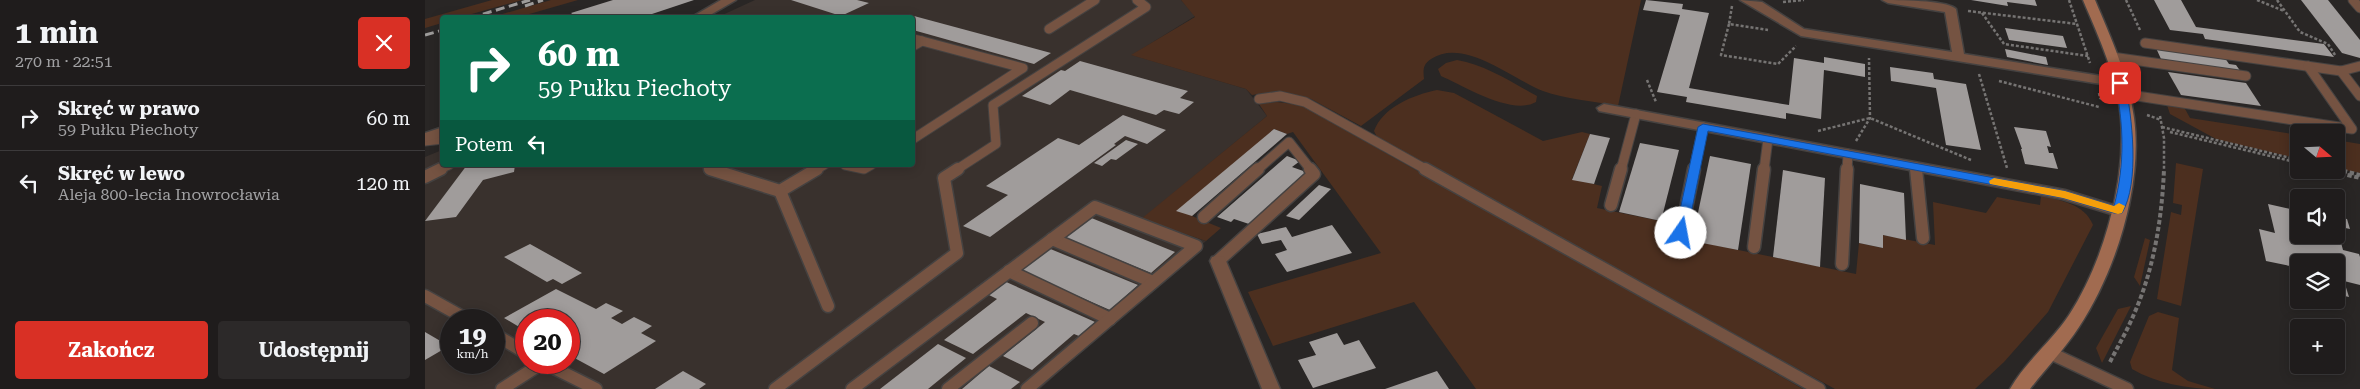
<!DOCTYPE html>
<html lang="pl">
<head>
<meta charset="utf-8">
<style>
  :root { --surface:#1f1c1c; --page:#2c2929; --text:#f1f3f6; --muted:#a1a1a3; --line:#3c3a3b; --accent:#d93025 }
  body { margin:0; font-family:"Roboto Serif",serif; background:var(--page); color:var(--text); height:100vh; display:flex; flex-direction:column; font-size:19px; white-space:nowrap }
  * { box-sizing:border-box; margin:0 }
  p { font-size:16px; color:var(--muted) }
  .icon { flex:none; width:28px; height:28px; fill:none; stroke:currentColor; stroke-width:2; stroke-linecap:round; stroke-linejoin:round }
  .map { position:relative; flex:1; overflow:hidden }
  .sheet { display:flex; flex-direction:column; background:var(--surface); width:425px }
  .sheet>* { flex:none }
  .top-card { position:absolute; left:15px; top:15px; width:475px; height:152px; border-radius:5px; box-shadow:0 2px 12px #0003,0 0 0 1px var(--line); background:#0b6e4f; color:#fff; overflow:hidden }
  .needle { width:32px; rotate:109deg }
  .tools { position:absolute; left:1865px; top:124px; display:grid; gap:10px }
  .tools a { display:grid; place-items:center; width:55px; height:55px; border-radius:5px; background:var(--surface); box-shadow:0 2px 12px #0003,0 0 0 1px var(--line); font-size:25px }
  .speed { position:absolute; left:15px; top:309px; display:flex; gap:10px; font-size:25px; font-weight:700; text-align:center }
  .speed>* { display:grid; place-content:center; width:65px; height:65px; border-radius:50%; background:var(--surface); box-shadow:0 2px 12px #0003,0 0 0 1px var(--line); line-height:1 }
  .speed small { font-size:12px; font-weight:400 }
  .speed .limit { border:8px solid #d22; background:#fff; color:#111 }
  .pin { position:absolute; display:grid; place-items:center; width:42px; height:42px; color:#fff; margin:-21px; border-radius:10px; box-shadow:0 2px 8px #0006 }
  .me { position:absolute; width:55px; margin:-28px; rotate:12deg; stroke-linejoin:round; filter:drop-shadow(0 0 4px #0008) }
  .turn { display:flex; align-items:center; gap:18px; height:105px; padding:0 15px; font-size:22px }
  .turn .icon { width:65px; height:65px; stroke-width:2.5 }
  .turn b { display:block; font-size:35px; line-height:42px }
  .then { display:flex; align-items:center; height:48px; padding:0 15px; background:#0003; gap:10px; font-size:19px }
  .round { display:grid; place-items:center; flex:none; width:52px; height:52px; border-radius:5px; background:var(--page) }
  .head { display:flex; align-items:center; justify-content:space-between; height:85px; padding:0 15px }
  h1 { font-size:30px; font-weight:700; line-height:38px }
  .button { display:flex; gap:10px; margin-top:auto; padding:10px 15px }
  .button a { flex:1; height:58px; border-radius:5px; background:var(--accent); color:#fff; font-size:20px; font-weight:700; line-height:58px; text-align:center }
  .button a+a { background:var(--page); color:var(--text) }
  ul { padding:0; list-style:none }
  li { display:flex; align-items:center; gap:15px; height:65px; padding:0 15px; border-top:1px solid var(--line) }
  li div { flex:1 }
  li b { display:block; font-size:19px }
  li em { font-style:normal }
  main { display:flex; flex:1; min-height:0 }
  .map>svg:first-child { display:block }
</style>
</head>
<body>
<main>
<section class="sheet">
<div class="head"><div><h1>1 min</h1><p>270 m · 22:51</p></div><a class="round" style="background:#d93025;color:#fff"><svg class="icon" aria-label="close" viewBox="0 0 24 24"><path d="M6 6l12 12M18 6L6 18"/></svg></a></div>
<ul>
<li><svg class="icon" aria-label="right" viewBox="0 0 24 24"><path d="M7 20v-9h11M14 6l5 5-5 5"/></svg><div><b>Skręć w prawo</b><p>59 Pułku Piechoty</p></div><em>60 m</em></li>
<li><svg class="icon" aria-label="left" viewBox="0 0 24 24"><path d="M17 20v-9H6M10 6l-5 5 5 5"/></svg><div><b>Skręć w lewo</b><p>Aleja 800-lecia Inowrocławia</p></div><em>120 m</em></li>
</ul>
<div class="button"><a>Zakończ</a><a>Udostępnij</a></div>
</section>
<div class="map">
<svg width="1935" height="389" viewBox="0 0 1935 389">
  <rect width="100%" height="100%" fill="#292625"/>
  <!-- built -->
  <path fill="#39312d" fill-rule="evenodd" d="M330,0H756L770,16L707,55L821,89L842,116L717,219L781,241L615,389H0V157L17,150L18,165H488V18L293,17ZM26,320H69V362H26ZM101,320H144V362H101Z"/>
  <!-- green -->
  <g fill="#4c2f1f">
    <polygon points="67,0 97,0 36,17 18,18 17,23 0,28 0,19"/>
    <polygon points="126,0 153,0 94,17 67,17"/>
    <path d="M756,0H1216L1193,106C1170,101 1139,99 1118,91C1087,79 1039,37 1006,59C998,64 998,70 999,79L936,126L886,99L854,91L827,95L821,89L706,55L770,17Z"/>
    <path d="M1032,60C1061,65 1086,82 1112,96L1111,102C1087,116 1039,86 1016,76L1013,69L1021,63Z"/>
    <path d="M1012,90L1029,93L1118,141L1157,132L1165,134L1147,179L1177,186L1172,208L1245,223V236L1431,274L1434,243L1458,248V235L1510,245L1508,202L1561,213L1572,197L1615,205L1616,196C1635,200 1660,204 1668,225L1623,312L1579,362L1550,389H1410L952,137L949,131C958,107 988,95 1012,90Z"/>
    <polygon points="852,102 876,105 1378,389 1051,389 989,302 848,346 823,292 956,253 868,132 862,134 849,129 767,216 796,228 781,241 716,219 842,116 834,104"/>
    <polygon points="1742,105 1759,107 1765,118 1874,135 1874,159 1791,139 1745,114"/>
    <polygon points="1911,140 1935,144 1935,173 1911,168"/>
    <polygon points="1751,163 1778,169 1756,306 1732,299 1746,212 1756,215 1757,205 1748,203"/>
    <polygon points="1720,238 1725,240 1715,286 1709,277"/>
    <polygon points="1706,306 1677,363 1671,348 1693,309"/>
    <path d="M1733,312L1754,318L1747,370L1763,381L1790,389C1762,389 1731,383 1707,369L1705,362L1724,316Z"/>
  </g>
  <!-- building -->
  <g fill="#a09c9b">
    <polygon points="188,0 269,0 215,18 152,18 146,13"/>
    <polygon points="366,0 432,0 444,3 416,16"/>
    <polygon points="1221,0 1258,4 1257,9 1284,13 1264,88 1364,105 1369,58 1399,63 1399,57 1440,64 1440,77 1399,70 1396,119 1361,113 1361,119 1261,102 1262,97 1232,92 1255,15 1218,10"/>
    <polygon points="1546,0 1610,0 1612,6 1582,2 1583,6"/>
    <polygon points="1729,0 1756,0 1771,27 1899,44 1909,57 1780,39 1778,34 1745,30"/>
    <polygon points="1876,0 1903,0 1935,40 1935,58 1917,53"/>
    <polygon points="489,16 567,37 626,53 609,64 488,30"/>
    <polygon points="1580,28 1638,36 1642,48 1584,40"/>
    <polygon points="1731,48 1800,58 1804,64 1811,65 1816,72 1736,59"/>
    <polygon points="1580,49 1621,57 1623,65 1582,57"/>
    <polygon points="655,61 763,91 755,98 769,102 754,114 739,110 731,115 645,90 625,105 597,96 636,70 640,71"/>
    <polygon points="1465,67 1508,73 1509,79 1541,84 1556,150 1521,145 1511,88 1466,81"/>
    <polygon points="1743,72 1821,83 1836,106 1756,95"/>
    <polygon points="698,115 741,130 722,144 700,136 689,144 691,145 565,237 538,226 583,195 561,186 633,138 654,145"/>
    <polygon points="1589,127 1621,131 1626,147 1622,146 1624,153 1628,153 1633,169 1600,164 1596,149 1597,149"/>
    <polygon points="849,129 862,134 767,216 751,211"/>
    <polygon points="1165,134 1185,138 1169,184 1147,180"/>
    <polygon points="701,140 713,144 691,160 686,159 677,166 669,163"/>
    <polygon points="1215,143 1254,150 1236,221 1194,212"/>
    <polygon points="862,156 875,161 867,167 881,172 824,224 809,219 806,222 792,217"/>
    <polygon points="1285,156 1326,164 1313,250 1267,241"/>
    <polygon points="42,165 90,165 89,172 58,180 31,217 0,221"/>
    <polygon points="1358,170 1400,178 1395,267 1348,257"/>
    <polygon points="1435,184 1479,193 1481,240 1458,235 1458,248 1434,243"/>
    <polygon points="894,185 906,189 874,220 861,216"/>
    <polygon points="1843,204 1874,211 1874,235 1911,235 1912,228 1918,250 1934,254 1935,257 1935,285 1919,281 1924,297 1911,294 1911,262 1874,262 1874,284 1869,283 1865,266 1841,261 1834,229 1850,233"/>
    <polygon points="664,217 750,252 726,273 638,237"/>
    <polygon points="1911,217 1922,219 1925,229 1911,226"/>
    <polygon points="907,225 927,253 862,272 850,254 862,250 856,240 837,244 832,234 861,227 867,237"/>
    <polygon points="105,244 157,273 137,284 128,279 122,282 79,257"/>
    <polygon points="623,248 713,285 685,310 593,270"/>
    <polygon points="579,281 670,322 654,336 649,334 607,370 578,356 620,322 601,313 548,354 519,340 572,299 562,294"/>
    <polygon points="131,289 171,309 181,303 198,311 186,318 197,324 209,317 227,326 216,333 231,341 179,374 144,355 144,320 101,320 101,331 79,318"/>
    <polygon points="0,332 24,346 0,360"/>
    <polygon points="912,333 919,345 934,340 951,368 888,388 873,360 891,355 884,342"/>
    <polygon points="513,344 541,358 503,389 455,389"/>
    <polygon points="564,366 595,382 586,389 537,389"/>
    <polygon points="258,371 281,384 274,389 230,389"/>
    <polygon points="1012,371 1024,389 960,389"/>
  </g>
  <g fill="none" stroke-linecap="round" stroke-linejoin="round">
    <!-- lane-far1 casing -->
    <g stroke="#454241" stroke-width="11">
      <g id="lane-far1">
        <polyline points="1928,0 1935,8"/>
        <polyline points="624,29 670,0"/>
        <polyline points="488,39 497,41 488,46"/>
        <polyline points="1720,43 1916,71"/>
        <polyline points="1687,57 1821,76"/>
        <polyline points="1935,66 1916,71 1935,96"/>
        <polyline points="1699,94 1927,129 1883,66"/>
        <polyline points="834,99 855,96 880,102 1002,170"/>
        <polyline points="488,139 598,68 497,41"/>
        <polyline points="0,141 18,139"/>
        <polyline points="420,165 439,169 446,165"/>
        <polyline points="1491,167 1491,170"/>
        <polyline points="13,170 24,165"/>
        <polyline points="289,170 285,169 291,165"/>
        <polyline points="390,170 399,165"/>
        <polyline points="531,170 571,144 568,105 721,7 712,0"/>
        <polyline points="832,170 864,142 886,170"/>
        <polyline points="1196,170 1211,114"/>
        <polyline points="1269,170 1278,127"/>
        <polyline points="1339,170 1343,139"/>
        <polyline points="1422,170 1423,154"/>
      </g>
    </g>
    <!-- lane casing -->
    <g stroke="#454241" stroke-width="15">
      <g id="lane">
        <polyline points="285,169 355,191 392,169"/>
        <polyline points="1000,169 1394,389"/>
        <polyline points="1491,169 1498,238"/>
        <polyline points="0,177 16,169"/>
        <polyline points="355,191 403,306"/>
        <polyline points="1186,205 1196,169"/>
        <polyline points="779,217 833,169"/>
        <polyline points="1256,233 1269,169"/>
        <polyline points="627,239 728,282"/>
        <polyline points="1329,247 1339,169"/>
        <polyline points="793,261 889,174 885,169"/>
        <polyline points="1417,264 1422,169"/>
        <polyline points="584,271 685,319"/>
        <polyline points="0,296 43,320"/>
        <polyline points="69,334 101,353"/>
        <polyline points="1623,352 1702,389"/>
        <polyline points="119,363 171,389"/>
        <polyline points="77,389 119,362"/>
        <polyline points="350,389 532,253 519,178 533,169"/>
        <polyline points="427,389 670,207 771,246 602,389"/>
        <polyline points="523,389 607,323"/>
      </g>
    </g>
    <!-- street casing -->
    <g stroke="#454241" stroke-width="3">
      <g id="street">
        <polygon points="296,0 311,0 280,18 265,18"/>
        <path d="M1315,0L1337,2L1379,29L1527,52L1520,12L1463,3L1457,0C1472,0 1522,0 1531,9L1539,54L1695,79L1701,83L1695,87L1376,36Z"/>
        <polygon points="1179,104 1640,190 1698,208 1701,211 1693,216 1637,199 1174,111 1172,108"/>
        <polygon points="18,127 18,136 0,142 0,133"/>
        <polygon points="793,256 799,257 801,261 855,389 837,389 785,261 787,257"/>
      </g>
    </g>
    <!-- secondary casing -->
    <g stroke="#454241" stroke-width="3">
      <path id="secondary" d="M1658,0H1670C1686,38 1704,77 1709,118C1718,185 1691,271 1654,327C1640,349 1621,368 1605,389H1585C1600,362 1627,341 1644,315C1678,263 1701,182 1696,119C1693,78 1674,38 1658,0Z"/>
    </g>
    <!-- path-far1 -->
    <g stroke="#767473" stroke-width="2.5" stroke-dasharray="3 2" stroke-linecap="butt">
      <polyline points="1644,0 1665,63"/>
      <polyline points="1701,0 1715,30"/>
      <polyline points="1832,0 1859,11"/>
      <polyline points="1852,0 1875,32 1903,44 1910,55"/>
      <polyline points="1358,2 1379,0"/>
      <polyline points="1307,6 1304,24 1343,30"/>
      <polyline points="1543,11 1652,24"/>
      <polyline points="1557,13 1579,44 1663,56"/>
      <polyline points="1304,24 1296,55 1353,64 1371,46"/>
      <polyline points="1554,74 1582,168"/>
      <polyline points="1222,80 1231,102"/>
      <polyline points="1574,81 1674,107"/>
      <polyline points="1674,93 1675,98 1683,101"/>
      <polyline points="1722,115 1736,120"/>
      <polyline points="1735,116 1739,138 1739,170"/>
      <polyline points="1737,127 1874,160"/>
      <polyline points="1393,131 1445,118 1546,160"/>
      <polyline points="1745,132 1874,163"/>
      <polyline points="1431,141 1445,118 1444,58"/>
      <polyline points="1911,169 1916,170"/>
    </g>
    <!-- path -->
    <g stroke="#767473" stroke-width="4" stroke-dasharray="4.5 2.5" stroke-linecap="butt">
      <polyline points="1911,169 1935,175"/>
      <polyline points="1902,170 1935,178"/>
      <path d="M1685,362C1693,346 1702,331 1709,314C1729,269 1737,218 1739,169"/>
    </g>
    <!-- lane-far1 -->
    <use href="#lane-far1" stroke="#755342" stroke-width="9"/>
    <!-- lane -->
    <use href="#lane" stroke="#755342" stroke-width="12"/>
    <!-- street -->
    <use href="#street" fill="#755342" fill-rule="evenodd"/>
    <!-- secondary -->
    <use href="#secondary" fill="#a16b50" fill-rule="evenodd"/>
    <!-- rail -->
    <g stroke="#9d9b9a" stroke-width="3" stroke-dasharray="9 4.5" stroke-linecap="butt">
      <polyline points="100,6 118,0"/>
      <polyline points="45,18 105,0"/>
      <polyline points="0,35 18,30"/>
    </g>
  </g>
  <!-- route -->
  <path fill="#1a73e8" stroke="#114b97" d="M1695,80L1700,83C1707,116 1715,183 1697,213H1689L1638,198L1283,131L1262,233L1256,237L1250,233L1273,127L1278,124L1640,191L1689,206C1700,165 1699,124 1690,83Z"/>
  <!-- slow -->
  <polygon fill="#f59e0b" points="1569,178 1640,191 1689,206 1694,203 1700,206 1697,213 1693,214 1638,198 1565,184 1564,181"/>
</svg>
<div class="tools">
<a><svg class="needle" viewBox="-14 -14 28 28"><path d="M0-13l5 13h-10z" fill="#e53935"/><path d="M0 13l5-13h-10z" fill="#a1a1a3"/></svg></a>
<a><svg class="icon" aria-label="sound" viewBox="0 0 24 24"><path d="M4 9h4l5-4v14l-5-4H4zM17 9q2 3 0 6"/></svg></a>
<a><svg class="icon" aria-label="layers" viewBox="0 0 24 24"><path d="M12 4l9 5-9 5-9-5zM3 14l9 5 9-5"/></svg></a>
<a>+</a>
</div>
<div class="speed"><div>19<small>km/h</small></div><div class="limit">20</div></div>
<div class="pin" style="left:1695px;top:83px;background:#d93025"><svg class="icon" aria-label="arrive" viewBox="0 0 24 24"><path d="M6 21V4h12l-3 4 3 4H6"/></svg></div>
<svg class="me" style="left:1256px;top:233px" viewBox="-20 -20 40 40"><circle r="19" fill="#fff"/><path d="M0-13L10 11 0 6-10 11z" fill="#1a73e8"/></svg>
<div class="top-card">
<div class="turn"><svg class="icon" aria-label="right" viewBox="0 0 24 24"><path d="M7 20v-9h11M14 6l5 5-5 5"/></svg><div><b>60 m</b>59 Pułku Piechoty</div></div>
<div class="then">Potem<svg class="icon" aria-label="left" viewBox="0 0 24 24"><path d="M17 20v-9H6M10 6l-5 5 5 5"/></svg></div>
</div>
</div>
</main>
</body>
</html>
